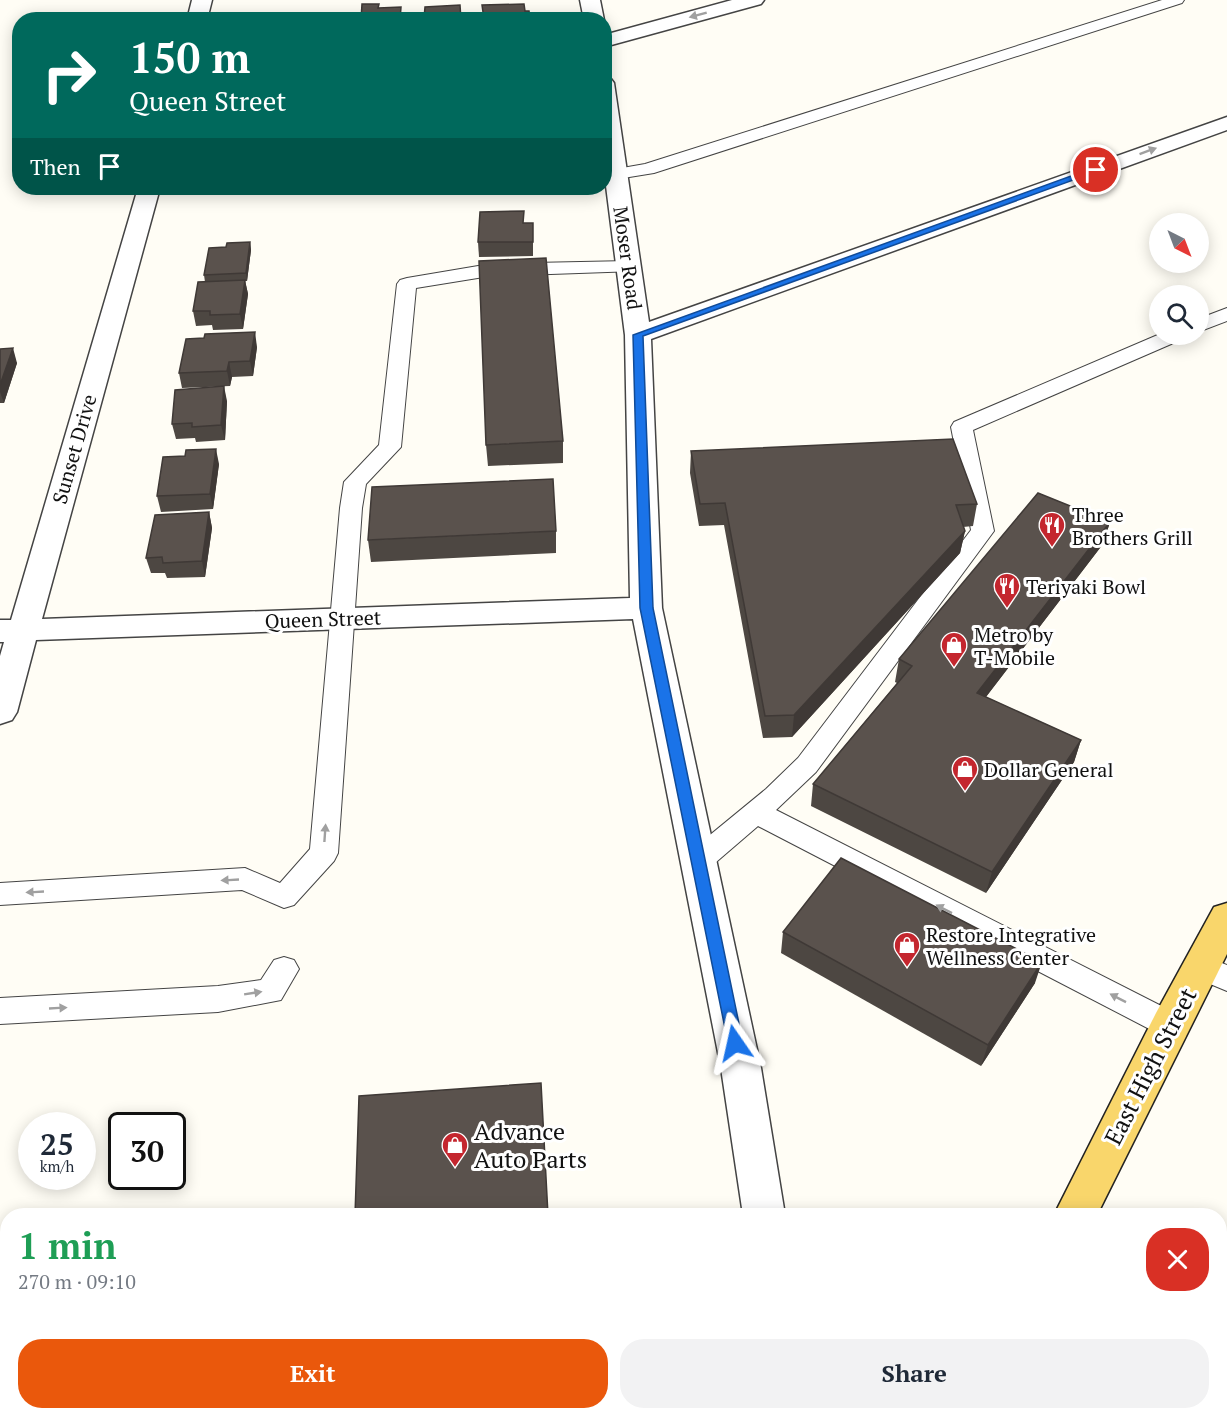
<!DOCTYPE html>
<html lang="en">
<head>
<meta charset="utf-8">
<style>
  :root { --surface:#fff; --page:#f2f2f3; --text:#1f2937; --muted:#747a83; --accent:#ea580c }
  body { margin:0; font-family:"PT Serif",serif; background:var(--page); color:var(--text); height:100vh; display:flex; flex-direction:column; font-size:22px; white-space:nowrap }
  * { box-sizing:border-box; margin:0 }
  p { font-size:20px; color:var(--muted) }
  .icon { flex:none; width:33px; height:33px; fill:none; stroke:currentColor; stroke-width:2; stroke-linecap:round; stroke-linejoin:round }
  .map { position:relative; flex:1; overflow:hidden }
  .drawer { position:absolute; left:0px; top:1208px; width:1227px; height:212px; display:flex; flex-direction:column; background:var(--surface); border-radius:24px 24px 0 0; box-shadow:0 3px 15px #0003 }
  .drawer>* { flex:none }
  .hud { position:absolute; left:12px; top:12px; width:600px; height:183px; border-radius:24px; box-shadow:0 3px 15px #0003; background:#00695c; color:#fff; overflow:hidden }
  .needle { width:39px; rotate:138deg }
  .buttons { position:absolute; left:1149px; top:213px; display:grid; gap:12px }
  .buttons a { display:grid; place-items:center; width:60px; height:60px; border-radius:50%; background:var(--surface); box-shadow:0 3px 15px #0003; font-size:30px }
  .speed { position:absolute; left:18px; top:1112px; display:flex; gap:12px; font-size:30px; font-weight:700; text-align:center }
  .speed>* { display:grid; place-content:center; width:78px; height:78px; border-radius:50%; background:var(--surface); box-shadow:0 3px 15px #0003; line-height:1 }
  .speed small { font-size:15px; font-weight:400 }
  .speed .limit { border:3px solid #111; border-radius:9px; background:#fff; color:#111 }
  .pin { position:absolute; display:grid; place-items:center; width:51px; height:51px; color:#fff; margin:-26px; border:3px solid #fff; border-radius:50%; box-shadow:0 2px 6px #0007 }
  .me { position:absolute; width:66px; margin:-33px; rotate:349deg; stroke-linejoin:round; filter:drop-shadow(0 0 4px #0008) }
  .turn { display:flex; align-items:center; gap:21px; height:126px; padding:0 18px; font-size:27px }
  .turn .icon { width:78px; height:78px; stroke-width:2.5 }
  .turn b { display:block; font-size:42px; line-height:51px }
  .then { display:flex; align-items:center; height:57px; padding:0 18px; background:#0003; gap:12px; font-size:22px }
  .round { display:grid; place-items:center; flex:none; width:63px; height:63px; border-radius:24px; background:var(--page) }
  .overview { display:flex; align-items:center; justify-content:space-between; height:102px; padding:0 18px }
  h1 { font-size:36px; font-weight:600; line-height:45px; color:#1e9e55 }
  .button { display:flex; gap:12px; margin-top:auto; padding:12px 18px }
  .button a { flex:1; height:69px; border-radius:24px; background:var(--accent); color:#fff; font-size:24px; font-weight:600; line-height:69px; text-align:center }
  .button a+a { background:var(--page); color:var(--text) }
  .map>svg:first-child { display:block }
</style>
</head>
<body>
<div class="map">
<svg width="1227" height="1418" viewBox="0 0 1227 1418">
  <rect width="100%" height="100%" fill="#fffdf5"/>
  <g fill="none" stroke-linecap="round" stroke-linejoin="round">
    <!-- service casing -->
    <g stroke="#444" stroke-width="2">
      <g id="service">
        <polygon points="1162,0 1184,0 1182,3 654,173 617,179 611,178 608,174 611,170 645,164"/>
        <polygon points="629,261 636,263 638,267 636,271 490,276 416,288 401,447 366,484 362,508 338,853 334,861 294,905 284,908 242,890 0,905 0,883 245,868 280,883 310,849 340,508 344,482 379,445 397,284 400,280 407,278 490,264"/>
        <polygon points="1227,308 1227,321 1198,332 1198,319"/>
        <polygon points="1160,334 1188,334 1185,338 973,430 994,531 816,772 776,810 1181,1016 1185,1025 1181,1034 1170,1038 1159,1034 758,826 708,869 698,872 688,869 684,861 688,853 766,789 798,758 971,530 951,427 954,422"/>
        <polygon points="1201,955 1227,965 1227,991 1191,976 1186,967 1191,958"/>
        <polygon points="284,957 294,960 299,969 281,1000 218,1012 0,1024 0,998 218,986 261,980 274,960"/>
      </g>
    </g>
    <!-- minor casing -->
    <g stroke="#444" stroke-width="3">
      <g id="minor">
        <polygon points="192,0 212,0 207,20 187,20"/>
        <polygon points="580,0 600,0 604,20 584,20"/>
        <polygon points="732,0 764,0 761,4 604,47 604,35"/>
        <polygon points="604,77 611,79 614,83 649,322 1227,117 1227,130 651,339 662,608 761,1068 785,1215 743,1215 721,1068 633,619 36,640 17,712 12,720 0,724 0,656 4,642 0,642 0,620 11,620 138,188 160,188 42,619 630,598 625,335 604,170"/>
        <polygon points="1220,1397 1227,1402 1227,1418 1179,1418 1177,1412 1220,1412"/>
        <polygon points="772,1412 818,1412 819,1418 773,1418"/>
      </g>
    </g>
    <!-- primary casing -->
    <g stroke="#222" stroke-width="3">
      <g id="primary">
        <polygon points="1227,903 1227,954 1097,1215 1054,1215 1156,1013 1214,907"/>
        <polygon points="957,1412 1004,1412 1002,1418 955,1418"/>
      </g>
    </g>
    <!-- service -->
    <use href="#service" fill="#fff" fill-rule="evenodd"/>
    <!-- minor -->
    <use href="#minor" fill="#fff" fill-rule="evenodd"/>
    <!-- primary -->
    <use href="#primary" fill="#f9d66b" fill-rule="evenodd"/>
  </g>
  <!-- wall -->
  <g fill="#4d4742">
    <polygon points="525,11 530,18 530,20 483,20"/>
    <polygon points="533,223 533,256 479,257 478,242"/>
    <polygon points="250,242 251,250 247,281 245,281 248,294 243,329 213,330 212,325 196,326 193,311 205,282 204,275 226,247"/>
    <polygon points="257,347 253,376 232,377 230,386 182,388 179,373"/>
    <polygon points="0,349 17,363 4,403 0,403"/>
    <polygon points="227,401 225,440 196,442 195,438 176,439 172,424"/>
    <polygon points="563,441 563,463 488,466 486,445"/>
    <polygon points="691,451 977,504 973,526 963,527 965,531 960,553 792,737 763,738 724,525 699,526 690,473"/>
    <polygon points="219,464 213,509 161,512 157,496"/>
    <polygon points="209,512 212,528 205,577 167,578 165,573 151,573 146,558"/>
    <polygon points="1110,522 1103,544 986,697 1081,740 1074,762 986,893 811,806 813,784 897,683 895,682 899,659"/>
    <polygon points="556,531 556,553 371,562 368,540"/>
    <polygon points="783,932 1035,983 981,1066 781,953"/>
  </g>
  <!-- shaded-wall -->
  <g fill="#3f3936">
    <polygon points="250,242 251,250 247,281 246,273"/>
    <polygon points="245,280 248,294 243,329 240,314"/>
    <polygon points="255,332 257,347 253,376 250,361"/>
    <polygon points="13,348 17,363 4,403 0,392 0,385"/>
    <polygon points="229,362 232,377 230,386 227,371"/>
    <polygon points="224,386 227,401 225,440 221,425"/>
    <polygon points="216,449 219,464 213,509 210,494"/>
    <polygon points="209,512 212,528 205,577 202,561"/>
    <polygon points="1110,522 1103,544 972,715 977,693"/>
    <polygon points="965,531 960,553 792,737 794,715"/>
    <polygon points="1081,740 1074,762 986,893 992,872"/>
    <polygon points="1042,962 1035,983 981,1066 988,1045"/>
  </g>
  <!-- building -->
  <g fill="#5a524d" stroke="#3f3936" stroke-width="1.5">
    <polygon points="362,4 379,4 378,8 401,7 400,20 361,20"/>
    <polygon points="524,4 525,11 529,11 530,18 484,19 482,5"/>
    <polygon points="460,5 461,20 437,20 437,18 424,19 425,7"/>
    <polygon points="524,211 523,223 533,223 533,242 478,242 480,212"/>
    <polygon points="250,242 246,273 204,275 209,248 226,247 227,243"/>
    <polygon points="546,258 563,441 486,445 479,261"/>
    <polygon points="245,280 240,314 210,315 210,311 193,311 198,282"/>
    <polygon points="255,332 250,361 229,362 227,371 179,373 186,339 204,338 205,334"/>
    <polygon points="13,348 0,385 0,349"/>
    <polygon points="224,386 221,425 192,427 192,423 172,424 175,390"/>
    <polygon points="953,439 977,504 956,505 965,531 794,715 765,716 725,503 700,504 691,451"/>
    <polygon points="216,449 210,494 157,496 163,457 185,456 186,450"/>
    <polygon points="553,479 556,531 368,540 372,487"/>
    <polygon points="1038,493 1110,522 977,693 1081,740 992,872 813,784 912,666 899,659"/>
    <polygon points="209,512 202,561 163,563 162,557 146,558 155,515"/>
    <polygon points="841,858 1042,962 988,1045 783,932"/>
    <polygon points="541,1083 548,1215 355,1215 359,1096"/>
  </g>
  <!-- one-way arrows -->
  <defs><path id="oneway-solid" d="M-6-.8H1V-3.2L6.5 0L1 3.2V.8H-6Z" transform="scale(1.5)"/></defs>
  <g fill="#a0a0a0">
    <use href="#oneway-solid" transform="translate(698 15) rotate(165)"/>
    <use href="#oneway-solid" transform="translate(1148 151) rotate(-20)"/>
    <use href="#oneway-solid" transform="translate(325 833) rotate(-86)"/>
    <use href="#oneway-solid" transform="translate(230 880) rotate(177)"/>
    <use href="#oneway-solid" transform="translate(35 892) rotate(177)"/>
    <use href="#oneway-solid" transform="translate(944 909) rotate(-153)"/>
    <use href="#oneway-solid" transform="translate(253 993) rotate(-9)"/>
    <use href="#oneway-solid" transform="translate(1118 998) rotate(-153)"/>
    <use href="#oneway-solid" transform="translate(58 1008) rotate(-3)"/>
  </g>
  <!-- route -->
  <polygon fill="#1a73e8" stroke="#114b97" stroke-width="1.5" points="1093,168 1101,170 643,336 653,608 743,1043 741,1048 735,1050 729,1048 640,608 633,335"/>
  <!-- icons -->
  <defs>
    <g id="restaurant-pin" transform="scale(1.35)"><path d="M0 17L-7.5 6A9.5 9.5 0 1 1 7.5 6Z" fill="#c4262e" stroke="#fff"/><path d="M-5-6h1v4h1v-4h1v4h1v-4h1v5L-1.5 .5V6h-2V.5L-5-1ZM5-6V6H3V1.5H1.5Q1.5-4 5-6Z" fill="#fff"/></g>
    <g id="shop-pin" transform="scale(1.35)"><path d="M0 17L-7.5 6A9.5 9.5 0 1 1 7.5 6Z" fill="#c4262e" stroke="#fff"/><path d="M-5-2.5h2.3a2.7 3.5 0 0 1 5.4 0H5L5.5 6h-11ZM-1.5-2.5h3a1.5 2.3 0 0 0-3 0Z" fill="#fff"/></g>
  </defs>
  <g fill-rule="evenodd">
    <use href="#restaurant-pin" x="1052" y="525"/>
    <use href="#restaurant-pin" x="1007" y="586"/>
    <use href="#shop-pin" x="954" y="645"/>
    <use href="#shop-pin" x="965" y="769"/>
    <use href="#shop-pin" x="907" y="945"/>
    <use href="#shop-pin" x="455" y="1145"/>
  </g>
  <g text-anchor="middle" dominant-baseline="central" stroke-width="6" stroke-linejoin="round" paint-order="stroke">
    <!-- street labels -->
    <g font-size="20" fill="#111" stroke="#fff">
      <text transform="translate(628 258) rotate(82)">Moser Road</text>
      <text transform="translate(74 449) rotate(-74)">Sunset Drive</text>
      <text transform="translate(323 619) rotate(-2)">Queen Street</text>
    </g>
    <!-- poi labels -->
    <g font-size="20" fill="#111" stroke="#fff" text-anchor="start">
      <text x="1072" y="514">Three<tspan x="1072" dy="23">Brothers Grill</tspan></text>
      <text x="1026" y="586">Teriyaki Bowl</text>
      <text x="974" y="634">Metro by<tspan x="974" dy="23">T-Mobile</tspan></text>
      <text x="984" y="769">Dollar General</text>
      <text x="926" y="934">Restore Integrative<tspan x="926" dy="23">Wellness Center</tspan></text>
    </g>
    <!-- near-street labels -->
    <g font-size="24" fill="#111" stroke="#fff">
      <text transform="translate(1150 1066) rotate(-63)">East High Street</text>
    </g>
    <!-- near-poi labels -->
    <g font-size="24" fill="#111" stroke="#fff" text-anchor="start">
      <text x="474" y="1131">Advance<tspan x="474" dy="28">Auto Parts</tspan></text>
    </g>
  </g>
</svg>
<div class="buttons">
<a><svg class="needle" viewBox="-14 -14 28 28"><path d="M0-13l5 13h-10z" fill="#e53935"/><path d="M0 13l5-13h-10z" fill="#747a83"/></svg></a>
<a><svg class="icon" aria-label="search" viewBox="0 0 24 24"><circle cx="10" cy="10" r="6"/><path d="M15 15l6 6"/></svg></a>
</div>
<div class="speed"><div>25<small>km/h</small></div><div class="limit">30</div></div>
<div class="pin" style="left:1096px;top:170px;background:#d93025"><svg class="icon" aria-label="arrive" viewBox="0 0 24 24"><path d="M6 21V4h12l-3 4 3 4H6"/></svg></div>
<svg class="me" style="left:735px;top:1043px" viewBox="-20 -20 40 40"><path d="M0-17L14 15 0 8-14 15z" fill="#1a73e8" stroke="#fff" stroke-width="4"/></svg>
<div class="hud">
<div class="turn"><svg class="icon" aria-label="right" viewBox="0 0 24 24"><path d="M7 20v-9h11M14 6l5 5-5 5"/></svg><div><b>150 m</b>Queen Street</div></div>
<div class="then">Then<svg class="icon" aria-label="arrive" viewBox="0 0 24 24"><path d="M6 21V4h12l-3 4 3 4H6"/></svg></div>
</div>
<section class="drawer">
<div class="overview"><div><h1>1 min</h1><p>270 m · 09:10</p></div><a class="round" style="background:#d93025;color:#fff"><svg class="icon" aria-label="close" viewBox="0 0 24 24"><path d="M6 6l12 12M18 6L6 18"/></svg></a></div>
<div class="button"><a>Exit</a><a>Share</a></div>
</section>
</div>
</body>
</html>
